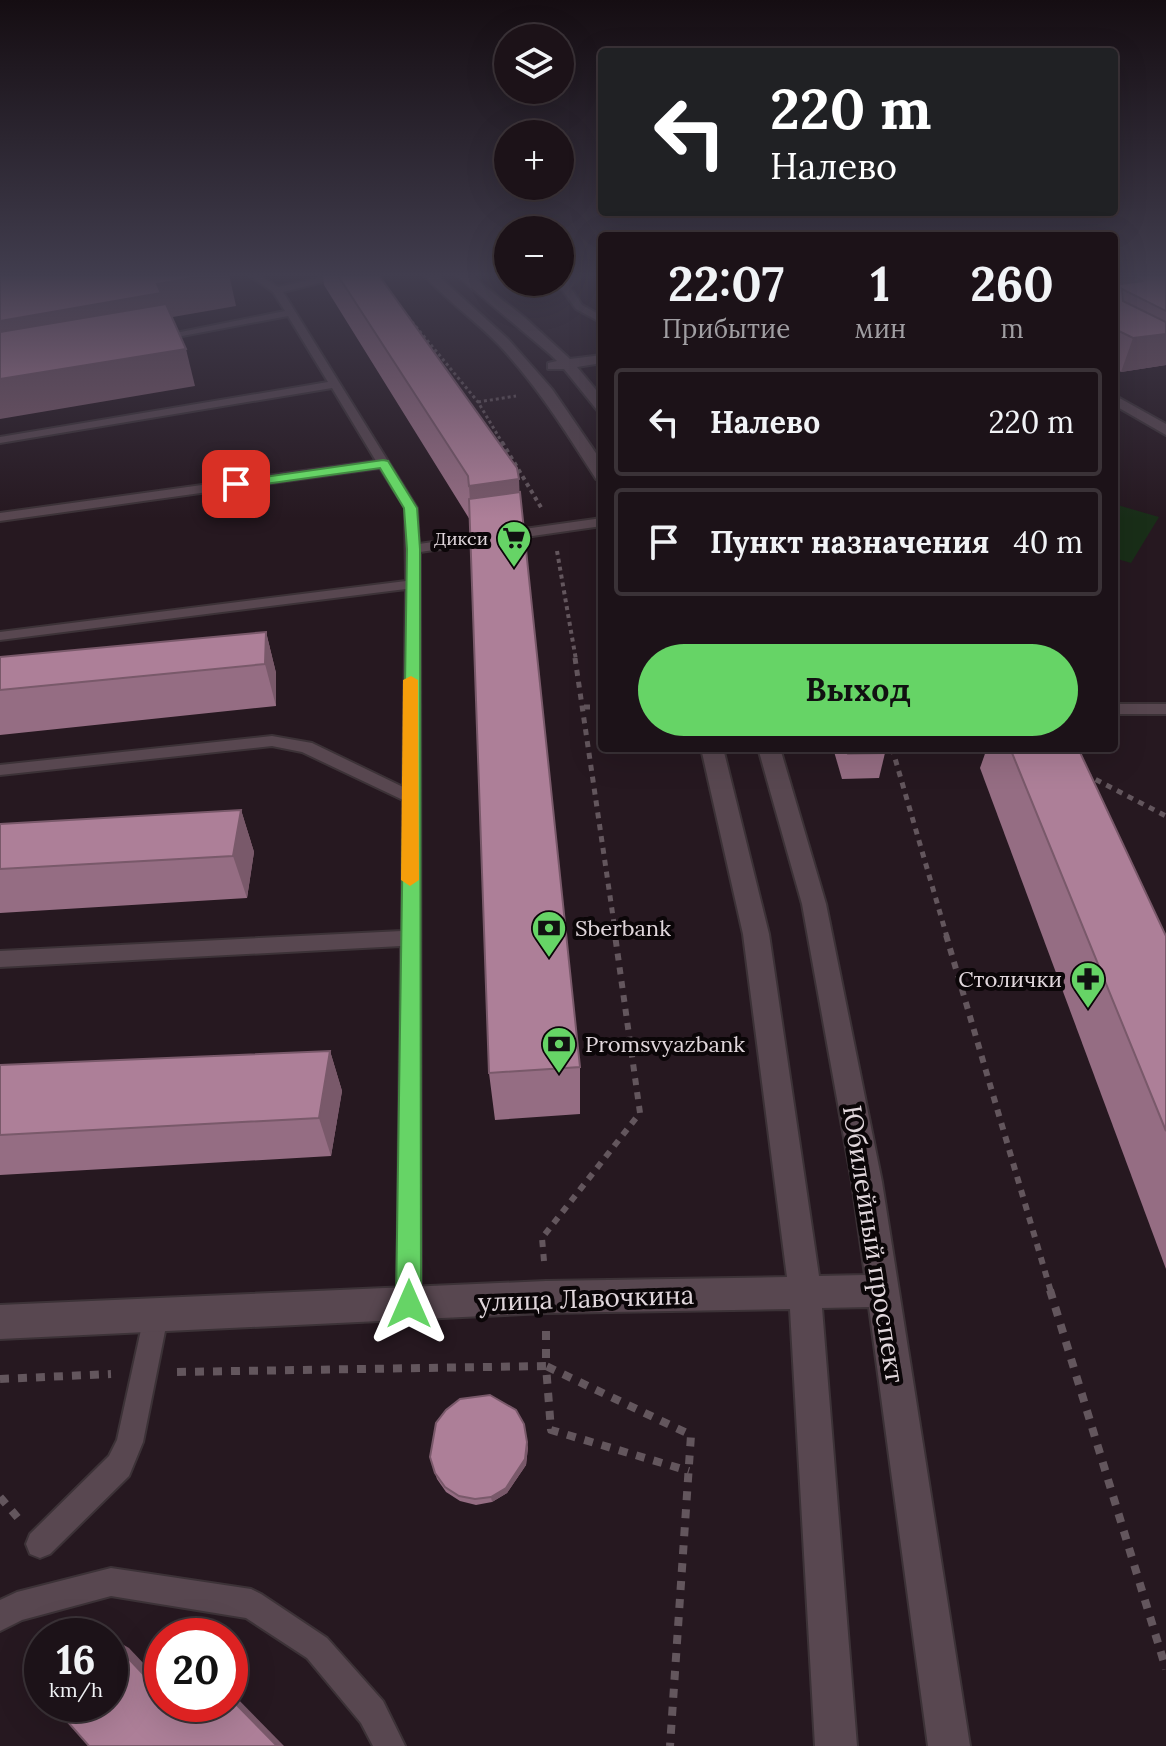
<!DOCTYPE html>
<html lang="ru">
<head>
<meta charset="utf-8">
<style>
  :root { --surface:#1c1218; --page:#292025; --text:#f1f3f6; --muted:#a09ea2; --line:#3a3237; --accent:#66d466 }
  body { margin:0; font-family:Lora,serif; background:var(--page); color:var(--text); height:100vh; display:flex; flex-direction:column; font-size:30px; white-space:nowrap }
  * { box-sizing:border-box; margin:0 }
  p { font-size:26px; color:var(--muted) }
  .icon { flex:none; width:44px; height:44px; fill:none; stroke:currentColor; stroke-width:2; stroke-linecap:round; stroke-linejoin:round }
  .map { position:relative; flex:1; overflow:hidden }
  .drawer { position:absolute; left:598px; top:232px; width:520px; height:520px; display:flex; flex-direction:column; background:var(--surface); border-radius:8px; box-shadow:0 8px 32px #0002,0 0 0 2px var(--line) }
  .drawer>* { flex:none }
  .banner { position:absolute; left:598px; top:48px; width:520px; height:168px; border-radius:8px; box-shadow:0 8px 32px #0002,0 0 0 2px var(--line); background:#202124; color:#fff; overflow:hidden }
  .tools { position:absolute; left:494px; top:24px; display:grid; gap:16px }
  .tools a { display:grid; place-items:center; width:80px; height:80px; border-radius:50%; background:var(--surface); box-shadow:0 8px 32px #0002,0 0 0 2px var(--line); font-size:40px }
  .speed { position:absolute; left:24px; top:1618px; display:flex; gap:16px; font-size:40px; font-weight:700; text-align:center }
  .speed>* { display:grid; place-content:center; width:104px; height:104px; border-radius:50%; background:var(--surface); box-shadow:0 8px 32px #0002,0 0 0 2px var(--line); line-height:1 }
  .speed small { font-size:20px; font-weight:400 }
  .speed .limit { border:12px solid #d22; background:#fff; color:#111 }
  .pin { position:absolute; display:grid; place-items:center; width:68px; height:68px; color:#fff; margin:-34px; border-radius:16px; box-shadow:0 4px 12px #0006 }
  .me { position:absolute; width:88px; margin:-44px; rotate:0deg; stroke-linejoin:round; filter:drop-shadow(0 0 6px #0008) }
  .turn { display:flex; align-items:center; gap:28px; height:168px; padding:0 40px; font-size:36px }
  .turn .icon { width:104px; height:104px; stroke-width:2.5 }
  .turn b { display:block; font-size:56px; line-height:68px }
  .eta { display:flex; justify-content:space-evenly; align-items:center; height:136px; text-align:center }
  .eta b { font-size:48px; font-weight:800; line-height:56px }
  .action { display:flex; gap:16px; margin-top:auto; padding:16px 40px }
  .action a { flex:1; height:92px; border-radius:48px; background:var(--accent); color:#111; font-size:32px; font-weight:800; line-height:92px; text-align:center }
  ul { padding:0; list-style:none }
  li { display:flex; align-items:center; gap:24px; height:108px; margin:0 16px 12px; padding:0 24px; border:4px solid var(--line); border-radius:8px }
  li div { flex:1 }
  li b { display:block; font-size:30px }
  li em { font-style:normal }
  .map>svg:first-child { display:block }
</style>
</head>
<body>
<div class="map">
<svg width="1166" height="1746" viewBox="0 0 1166 1746">
  <rect width="100%" height="100%" fill="#261820"/>
  <!-- green -->
  <polygon fill="#192e18" points="1114,504 1159,517 1131,563 1114,558"/>
  <g fill="none" stroke-linecap="round" stroke-linejoin="round">
    <!-- lane casing -->
    <g stroke="#3c3237" stroke-width="4">
      <g id="lane">
        <polygon points="247,274 257,274 278,287 338,274 355,274 283,292 417,508 419,544 602,518 602,526 420,552 421,1304 418,1313 409,1316 400,1313 397,1304 401,946 0,967 0,951 402,931 403,800 302,752 272,746 0,775 0,765 272,736 312,743 403,787 406,589 0,640 0,632 406,581 405,508 380,468 0,521 0,513 376,461 332,388 0,443 0,437 328,382 288,316 156,341 151,338 285,311 273,292"/>
        <polygon points="574,274 583,274 571,288 582,305 602,316 602,323 576,309 561,288"/>
        <rect x="1114" y="704" width="52" height="10"/>
        <polygon points="156,1304 165,1307 168,1316 143,1442 129,1476 50,1554 40,1558 30,1554 26,1544 30,1534 109,1456 117,1440 144,1316 147,1307"/>
        <polygon points="111,1568 251,1589 261,1594 327,1638 383,1701 405,1746 373,1746 361,1723 307,1658 246,1618 111,1596 22,1620 0,1631 0,1600 17,1592"/>
      </g>
    </g>
    <!-- street casing -->
    <g stroke="#3c3237" stroke-width="4">
      <polygon id="street" points="1114,395 1166,424 1166,435 1114,405"/>
    </g>
    <!-- secondary casing -->
    <g stroke="#3c3237" stroke-width="4">
      <g id="secondary">
        <path d="M423,274H436L508,339L552,389L602,462V481L596,479C566,432 538,387 499,345C475,320 446,300 423,274Z"/>
        <polygon points="455,274 469,274 523,316 570,359 602,355 602,363 577,367 602,397 602,411 597,410 564,369 548,369 548,363 557,361 551,355"/>
        <polygon points="701,748 723,748 769,934 819,1276 865,1275 852,1182 802,904 758,748 780,748 826,904 882,1182 970,1746 928,1746 869,1307 822,1308 857,1746 815,1746 790,1309 546,1313 0,1339 0,1305 546,1281 787,1277 743,934"/>
      </g>
    </g>
    <!-- path-far4 -->
    <g stroke="#63565d" stroke-width="3" stroke-dasharray="3 3" stroke-linecap="butt">
      <polyline points="408,317 478,402 503,444"/>
      <polyline points="478,402 516,396"/>
    </g>
    <!-- path-far3 -->
    <g stroke="#63565d" stroke-width="4" stroke-dasharray="4 4" stroke-linecap="butt">
      <polyline points="502,442 542,509"/>
      <polyline points="557,551 576,660"/>
    </g>
    <!-- path-far2 -->
    <g stroke="#63565d" stroke-width="5" stroke-dasharray="6 6" stroke-linecap="butt">
      <polyline points="575,658 616,937"/>
      <polyline points="584,707 602,707"/>
      <polyline points="892,748 947,937"/>
      <polyline points="1085,774 1166,816"/>
    </g>
    <!-- path-far1 -->
    <g stroke="#63565d" stroke-width="6" stroke-dasharray="7 7" stroke-linecap="butt">
      <polyline points="946,935 1051,1292"/>
      <polyline points="544,1261 542,1238 640,1113 615,935"/>
    </g>
    <!-- path -->
    <g stroke="#63565d" stroke-width="8" stroke-dasharray="9 9" stroke-linecap="butt">
      <polyline points="1050,1290 1166,1669"/>
      <polyline points="546,1331 546,1366 691,1435 670,1746"/>
      <polyline points="177,1372 546,1366 551,1430 689,1471"/>
      <polyline points="0,1379 111,1374"/>
      <polyline points="0,1497 18,1518"/>
    </g>
    <!-- lane -->
    <use href="#lane" fill="#584750" fill-rule="evenodd"/>
    <!-- street -->
    <use href="#street" fill="#584750" fill-rule="evenodd"/>
    <!-- secondary -->
    <use href="#secondary" fill="#584750" fill-rule="evenodd"/>
  </g>
  <!-- wall -->
  <g fill="#956d83">
    <polygon points="318,274 378,274 519,493 580,1067 580,1114 495,1120 489,1073 470,520 324,285 323,275"/>
    <polygon points="597,274 602,274 602,288 597,285"/>
    <polygon points="1114,274 1166,274 1166,365 1121,372 1114,367"/>
    <polygon points="266,632 276,673 276,706 0,735 0,657"/>
    <polygon points="833,748 884,748 885,753 879,778 842,779"/>
    <polygon points="987,748 1078,748 1166,936 1166,1269 980,768"/>
    <polygon points="241,810 254,852 247,898 0,913 0,824"/>
    <polygon points="330,1051 342,1091 331,1156 0,1175 0,1065"/>
    <polygon points="528,1447 526,1465 507,1493 492,1502 476,1505 460,1501 446,1492 437,1479 435,1473"/>
  </g>
  <!-- shaded-wall -->
  <g fill="#79596a">
    <polygon points="215,274 229,274 236,306 167,318 0,359 0,321 157,284"/>
    <polygon points="1119,274 1166,274 1142,281 1135,276 1129,293 1122,289 1114,289"/>
    <polygon points="1166,334 1166,365 1121,372 1133,338"/>
    <polygon points="186,349 195,386 0,419 0,379"/>
    <polygon points="519,479 521,527 472,533 469,486"/>
    <polygon points="266,632 276,673 276,706 265,664"/>
    <polygon points="241,810 254,852 247,898 233,856"/>
    <polygon points="330,1051 342,1091 331,1156 319,1118"/>
    <polygon points="527,1442 528,1447 526,1465 507,1493 492,1502 491,1497"/>
    <polygon points="110,1637 129,1648 162,1683 162,1694 110,1639"/>
    <polygon points="230,1691 284,1746 277,1746 230,1698"/>
  </g>
  <!-- building -->
  <g fill="#ad7f98" stroke="#79596a" stroke-width="2">
    <polygon points="5,274 215,274 157,284 161,293 0,321 0,275"/>
    <polygon points="337,274 378,274 517,468 519,479 469,486 468,476"/>
    <polygon points="1153,274 1166,274 1166,311 1122,289 1123,301 1166,322 1166,334 1133,338 1119,331 1114,339 1114,285 1142,281 1135,276"/>
    <polygon points="166,304 186,349 0,379 0,332"/>
    <polygon points="520,492 580,1067 489,1073 469,499"/>
    <polygon points="266,632 265,664 0,690 0,657"/>
    <polygon points="846,748 884,748 885,753 848,754"/>
    <polygon points="1010,748 1078,748 1166,936 1166,1131"/>
    <polygon points="241,810 233,856 0,869 0,824"/>
    <polygon points="330,1051 319,1118 0,1135 0,1065"/>
    <polygon points="490,1395 516,1410 524,1424 527,1442 525,1459 506,1488 491,1497 475,1499 459,1496 445,1487 435,1473 430,1457 436,1423 446,1410 460,1399"/>
    <polygon points="110,1639 162,1694 162,1704 230,1704 230,1698 277,1746 89,1746 52,1704 110,1704"/>
  </g>
  <!-- sky -->
  <linearGradient id="sky" x2="0" y2="1"><stop stop-color="#150d12"/><stop offset="0.53" stop-color="#413d4e"/><stop offset="1" stop-color="#413d4e" stop-opacity="0"/></linearGradient>
  <rect width="1166" height="519" fill="url(#sky)"/>
  <!-- route -->
  <polygon fill="#66d466" stroke="#428a42" stroke-width="2" points="383,460 388,461 417,508 420,549 421,1304 417,1313 409,1317 400,1313 396,1304 407,549 404,508 380,468 236,488 230,484 236,481"/>
  <!-- slow -->
  <polygon fill="#f59e0b" points="411,676 418,680 419,880 410,886 401,880 403,680"/>
  <!-- icons -->
  <defs>
    <g id="supermarket-pin" transform="scale(1.8)"><path d="M0 17L-7.5 6A9.5 9.5 0 1 1 7.5 6Z" fill="#66d466" stroke="#0b0608"/><path d="M-6-5.5h2.5l.6 2H6L4.5 2H-2.5L-4.4-4H-6ZM-1.5 3.2a1.3 1.3 0 1 0 .1 0ZM3 3.2a1.3 1.3 0 1 0 .1 0Z" fill="#111"/></g>
    <g id="bank-pin" transform="scale(1.8)"><path d="M0 17L-7.5 6A9.5 9.5 0 1 1 7.5 6Z" fill="#66d466" stroke="#0b0608"/><path d="M-6-4H6V4H-6ZM0-2.3a2.3 2.3 0 1 0 0 4.6a2.3 2.3 0 1 0 0-4.6Z" fill="#111"/></g>
    <g id="pharmacy-pin" transform="scale(1.8)"><path d="M0 17L-7.5 6A9.5 9.5 0 1 1 7.5 6Z" fill="#66d466" stroke="#0b0608"/><path d="M-2-6h4v4h4v4h-4v4h-4v-4h-4v-4h4Z" fill="#111"/></g>
  </defs>
  <g fill-rule="evenodd">
    <use href="#supermarket-pin" x="514" y="538"/>
    <use href="#bank-pin" x="549" y="928"/>
    <use href="#pharmacy-pin" x="1088" y="979"/>
    <use href="#bank-pin" x="559" y="1044"/>
  </g>
  <g text-anchor="middle" dominant-baseline="central" stroke-width="8" stroke-linejoin="round" paint-order="stroke">
    <!-- far-poi labels -->
    <g font-size="18" fill="#e1d7dc" stroke="#0b0608" text-anchor="end">
      <text x="488" y="538">Дикси</text>
    </g>
    <!-- poi labels -->
    <g font-size="22" fill="#e1d7dc" stroke="#0b0608" text-anchor="start">
      <text x="575" y="928">Sberbank</text>
      <text x="1062" y="979" text-anchor="end">Столички</text>
      <text x="585" y="1044">Promsvyazbank</text>
    </g>
    <!-- near-street labels -->
    <g font-size="26" fill="#e1d7dc" stroke="#0b0608">
      <text transform="translate(874 1244) rotate(81)">Юбилейный проспект</text>
      <text transform="translate(586 1298) rotate(-2)">улица Лавочкина</text>
    </g>
  </g>
</svg>
<div class="tools">
<a><svg class="icon" aria-label="layers" viewBox="0 0 24 24"><path d="M12 4l9 5-9 5-9-5zM3 14l9 5 9-5"/></svg></a>
<a>+</a>
<a>−</a>
</div>
<div class="speed"><div>16<small>km/h</small></div><div class="limit">20</div></div>
<div class="pin" style="left:236px;top:484px;background:#d93025"><svg class="icon" aria-label="arrive" viewBox="0 0 24 24"><path d="M6 21V4h12l-3 4 3 4H6"/></svg></div>
<svg class="me" style="left:409px;top:1304px" viewBox="-20 -20 40 40"><path d="M0-17L14 15 0 8-14 15z" fill="#66d466" stroke="#fff" stroke-width="4"/></svg>
<div class="banner">
<div class="turn"><svg class="icon" aria-label="left" viewBox="0 0 24 24"><path d="M17 20v-9H6M10 6l-5 5 5 5"/></svg><div><b>220 m</b>Налево</div></div>
</div>
<section class="drawer">
<div class="eta">
<div><b>22:07</b><p>Прибытие</p></div>
<div><b>1</b><p>мин</p></div>
<div><b>260</b><p>m</p></div>
</div>
<ul>
<li><svg class="icon" aria-label="left" viewBox="0 0 24 24"><path d="M17 20v-9H6M10 6l-5 5 5 5"/></svg><div><b>Налево</b></div><em>220 m</em></li>
<li><svg class="icon" aria-label="arrive" viewBox="0 0 24 24"><path d="M6 21V4h12l-3 4 3 4H6"/></svg><div><b>Пункт назначения</b></div><em>40 m</em></li>
</ul>
<div class="action"><a>Выход</a></div>
</section>
</div>
</body>
</html>
